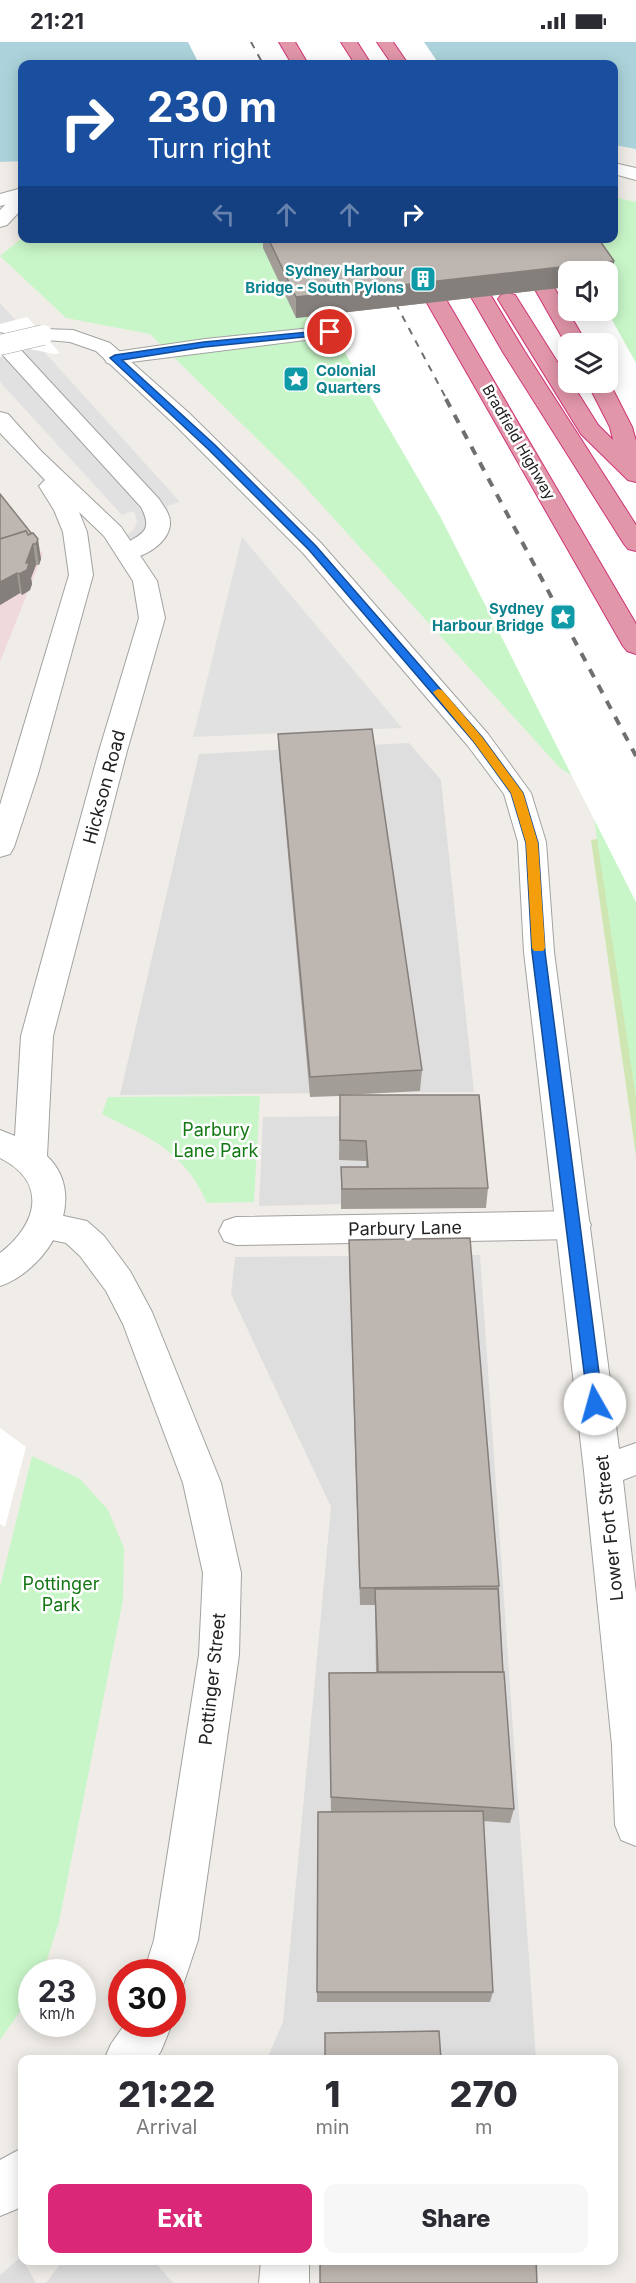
<!DOCTYPE html>
<html lang="en">
<head>
<meta charset="utf-8">
<style>
  :root { --surface:#fff; --page:#f7f7f7; --text:#2b2b33; --muted:#7c7c81; --accent:#db2777 }
  body { margin:0; font-family:Inter,sans-serif; background:var(--page); color:var(--text); height:100vh; display:flex; flex-direction:column; font-size:22px; white-space:nowrap }
  * { box-sizing:border-box; margin:0 }
  p { font-size:20px; color:var(--muted) }
  .icon { flex:none; width:33px; height:33px; fill:none; stroke:currentColor; stroke-width:2; stroke-linecap:round; stroke-linejoin:round }
  .map { position:relative; flex:1; overflow:hidden }
  .panel { position:absolute; left:18px; top:2013px; width:600px; height:210px; display:flex; flex-direction:column; background:var(--surface); border-radius:12px; box-shadow:0 3px 15px #0003 }
  .panel>* { flex:none }
  .hud { position:absolute; left:18px; top:18px; width:600px; height:183px; border-radius:12px; box-shadow:0 3px 15px #0003; background:#1a4fa0; color:#fff; overflow:hidden }
  .controls { position:absolute; left:558px; top:219px; display:grid; gap:12px }
  .controls a { display:grid; place-items:center; width:60px; height:60px; border-radius:12px; background:var(--surface); box-shadow:0 3px 15px #0003; font-size:30px }
  .speed { position:absolute; left:18px; top:1917px; display:flex; gap:12px; font-size:30px; font-weight:700; text-align:center }
  .speed>* { display:grid; place-content:center; width:78px; height:78px; border-radius:50%; background:var(--surface); box-shadow:0 3px 15px #0003; line-height:1 }
  .speed small { font-size:15px; font-weight:400 }
  .speed .limit { border:9px solid #d22; background:#fff; color:#111 }
  .pin { position:absolute; display:grid; place-items:center; width:51px; height:51px; color:#fff; margin:-26px; border:3px solid #fff; border-radius:50%; box-shadow:0 2px 6px #0007 }
  .me { position:absolute; width:66px; margin:-33px; rotate:353deg; stroke-linejoin:round; filter:drop-shadow(0 0 4px #0008) }
  .turn { display:flex; align-items:center; gap:21px; height:126px; padding:0 30px; font-size:27px }
  .turn .icon { width:78px; height:78px; stroke-width:2.5 }
  .turn b { display:block; font-size:42px; line-height:51px }
  .lanes { display:flex; align-items:center; height:57px; padding:0 30px; background:#0003; justify-content:center; gap:30px; direction:ltr }
  .lanes .off { opacity:.35 }
  .eta { display:flex; justify-content:space-evenly; align-items:center; height:102px; text-align:center }
  .eta b { font-size:36px; font-weight:800; line-height:42px }
  .cta { display:flex; gap:12px; margin-top:auto; padding:12px 30px }
  .cta a { flex:1; height:69px; border-radius:12px; background:var(--accent); color:#fff; font-size:24px; font-weight:800; line-height:69px; text-align:center }
  .cta a+a { background:var(--page); color:var(--text) }
  .status { display:flex; justify-content:space-between; align-items:center; height:42px; padding:0 30px; background:var(--surface); direction:ltr }
  .status svg { height:16px; fill:currentColor }
  .map>svg:first-child { display:block }
</style>
</head>
<body>
<div class="status"><b>21:21</b><svg viewBox="0 0 49 12"><path d="M0 12V9h3v3zM5 12V6h3v6zM10 12V3h3v9zM15 12V0h3v12zM26 1h20v11H26zM47 4h2v5h-2z"/></svg></div>
<div class="map">
<svg width="636" height="2241" viewBox="0 0 636 2241">
  <rect width="100%" height="100%" fill="#f0ede8"/>
  <!-- residential -->
  <g fill="#dfdede">
    <polygon points="409,701 441,738 474,1050 120,1053 199,712"/>
    <polygon points="472,1073 475,1159 259,1164 263,1075"/>
    <polygon points="480,1213 536,2017 267,2017 283,1980 331,1465 231,1252 235,1215"/>
    <polygon points="21,2215 36,2241 0,2241 0,2233"/>
    <polygon points="63,2218 154,2219 173,2241 46,2241"/>
  </g>
  <!-- commercial -->
  <polygon fill="#f0d9da" points="0,457 43,512 0,620"/>
  <!-- grass -->
  <polygon fill="#d0e6b2" points="636,789 636,1114 591,798"/>
  <!-- park -->
  <g fill="#c9f6c9" fill-rule="evenodd">
    <path d="M614,155L636,160V1056L593,770L576,736L560,726L298,437L150,292L66,276L0,214L22,196H614ZM568,230H608V268H568ZM568,302H608V340H568Z"/>
    <path d="M260,1054L254,1160L207,1161C184,1109 150,1096 102,1072L108,1055Z"/>
    <polygon points="32,1414 80,1437 108,1468 124,1506 123,1558 59,1880 43,1930 32,1930 31,1954 0,1998 0,1545"/>
  </g>
  <!-- parking -->
  <g fill="#e1e1e1">
    <polygon points="0,261 180,460 167,464 170,478 147,509 148,513 124,492 128,492 134,488 137,479 134,469 122,473 0,340"/>
    <polygon points="242,495 402,686 193,695"/>
  </g>
  <!-- water -->
  <polygon fill="#acd3db" points="0,0 636,0 636,107 614,103 614,22 22,22 22,119 0,120"/>
  <!-- pier -->
  <g fill="#fff" fill-rule="evenodd">
    <polygon points="188,0 424,0 439,22 199,22"/>
    <path d="M568,243V268L607,269L636,321V860L440,474L322,271ZM568,302H608V340H568Z"/>
    <polygon points="27,275 29,277 60,311 55,312 29,307 0,315 0,282"/>
    <polygon points="0,1386 26,1405 5,1485 0,1482"/>
  </g>
  <g fill="none" stroke-linecap="round" stroke-linejoin="round">
    <!-- service casing -->
    <g stroke="#a2a2a2" stroke-width="2">
      <g id="service">
        <polygon points="22,151 22,167 7,183 0,185 0,168 15,153"/>
        <polygon points="330,284 337,286 340,290 337,294 115,322 107,321 104,316 107,311 115,310 205,297"/>
        <path d="M0,291L7,293L159,457C164,465 171,473 170,483C168,503 137,521 119,516L116,511C129,492 158,497 141,465L0,310Z"/>
        <polygon points="574,1169 586,1173 591,1183 586,1193 574,1197 236,1203 224,1199 219,1189 224,1179 236,1175"/>
        <polygon points="261,2218 309,2218 309,2241 259,2241"/>
      </g>
    </g>
    <!-- minor casing -->
    <g stroke="#a2a2a2" stroke-width="2">
      <g id="minor">
        <polygon points="43,287 73,288 110,301 189,371 321,501 488,692 531,751 546,800 554,910 619,1407 636,1401 636,1433 623,1438 636,1551 636,1804 621,1798 615,1783 612,1703 584,1429 524,910 518,800 504,752 468,704 303,511 173,381 96,309 70,300 36,297 33,293 36,289"/>
        <polygon points="45,1170 87,1179 104,1194 130,1229 152,1270 221,1441 241,1531 239,1613 198,1898 182,1946 172,1950 172,1930 144,1930 154,1898 199,1613 203,1531 183,1441 123,1282 106,1249 80,1214 66,1201 33,1194 28,1184 33,1174"/>
        <polygon points="125,1982 172,1982 161,2009 155,2018 104,2018 111,2002"/>
        <polygon points="22,2106 22,2162 17,2167 0,2174 0,2118"/>
      </g>
    </g>
    <!-- tertiary casing -->
    <g stroke="#a2a2a2" stroke-width="2">
      <g id="tertiary">
        <polygon points="614,121 636,126 636,138 614,132"/>
        <polygon points="22,146 22,158 0,164 0,152"/>
        <path d="M0,370L8,372L41,409L121,485L157,539L165,576L127,709L53,994L47,1114C91,1156 48,1228 0,1244V1211C38,1182 48,1140 0,1116V1088L15,1094L21,994L99,709L139,576L133,539L104,494L79,470L87,490L93,533L38,732L14,805L10,812L0,815V763L69,533L63,490L54,468L39,444L45,438L0,391Z"/>
      </g>
    </g>
    <!-- motorway casing -->
    <g stroke="#cf3475" stroke-width="2">
      <g id="motorway">
        <polygon points="279,0 295,0 308,22 292,22"/>
        <polygon points="341,0 357,0 371,22 355,22"/>
        <polygon points="377,0 393,0 408,22 392,22"/>
        <polygon points="390,196 410,196 636,582 636,612 627,609 623,604"/>
        <polygon points="437,196 456,196 525,310 636,483 636,509 628,507 624,502 503,310"/>
        <polygon points="542,236 549,238 552,242 587,302 568,302 568,305 566,302 532,242 535,238"/>
        <polygon points="508,251 515,253 568,337 568,340 571,340 598,383 613,398 610,385 587,340 608,340 608,338 609,340 632,385 636,399 636,440 628,438 581,392 498,257 501,253"/>
      </g>
    </g>
    <!-- service -->
    <use href="#service" fill="#fff" fill-rule="evenodd"/>
    <!-- minor -->
    <use href="#minor" fill="#fff" fill-rule="evenodd"/>
    <!-- tertiary -->
    <use href="#tertiary" fill="#fff" fill-rule="evenodd"/>
    <!-- motorway -->
    <use href="#motorway" fill="#e296aa" fill-rule="evenodd"/>
    <!-- rail-far1 -->
    <g stroke="#6f6f6f" stroke-width="2" stroke-dasharray="7 7" stroke-linecap="butt">
      <polyline points="251,0 263,22"/>
      <polyline points="389,249 447,358"/>
    </g>
    <!-- rail -->
    <polyline stroke="#6f6f6f" stroke-width="4" stroke-dasharray="9 9" stroke-linecap="butt" points="446,357 636,714"/>
    <!-- pedestrian-bridge casing -->
    <g stroke="#a2a2a2" stroke-width="21" stroke-linecap="butt">
      <polyline id="pedestrian-bridge" points="0,303 43,293"/>
    </g>
    <!-- pedestrian-bridge -->
    <use href="#pedestrian-bridge" stroke="#fff" stroke-width="20"/>
  </g>
  <!-- wall -->
  <g fill="#a39d98">
    <polygon points="263,196 598,196 614,219 612,240 296,276 263,206"/>
    <polygon points="0,452 32,492 33,491 41,517 39,523 36,523 31,536 32,542 30,548 22,553 20,551 0,563"/>
    <polygon points="278,692 422,1028 420,1049 345,1053 488,1146 486,1166 341,1167 341,1125 366,1125 366,1119 339,1118 340,1054 310,1055 279,713"/>
    <polygon points="349,1198 499,1544 503,1630 514,1767 510,1781 483,1779 493,1950 490,1960 317,1960 318,1770 331,1769 329,1631 376,1630 375,1563 360,1563 349,1217"/>
  </g>
  <!-- shaded-wall -->
  <g fill="#857f7c">
    <polygon points="614,219 612,240 608,240 608,230 568,230 568,245 296,276 296,255"/>
    <polygon points="32,492 36,523 31,536 32,542 30,548 22,553 19,532"/>
    <polygon points="38,497 41,517 39,523 36,502"/>
    <polygon points="17,531 20,551 0,563 0,540"/>
  </g>
  <!-- building -->
  <g fill="#beb6b1" stroke="#857f7c" stroke-width="1.5">
    <polygon points="268,196 598,196 614,219 296,255"/>
    <polygon points="0,452 32,492 28,493 26,489 0,497"/>
    <polygon points="26,489 28,493 33,491 38,497 36,502 33,502 26,521 29,521 27,528 19,532 17,531 0,540 0,497"/>
    <polygon points="372,687 422,1028 310,1035 278,692"/>
    <polygon points="340,1053 479,1053 488,1146 342,1147 341,1125 368,1125 366,1099 340,1098"/>
    <polygon points="470,1196 499,1544 360,1546 349,1198"/>
    <polygon points="375,1547 498,1547 503,1630 378,1630"/>
    <polygon points="504,1630 514,1767 331,1755 329,1631"/>
    <polygon points="483,1769 493,1950 317,1950 318,1770"/>
    <polygon points="439,1989 441,2018 325,2018 325,1991"/>
    <polygon points="320,2218 536,2218 537,2241 320,2241"/>
  </g>
  <!-- route -->
  <polygon fill="#1a73e8" stroke="#114b97" stroke-width="1.5" points="330,288 333,289 333,292 204,305 122,318 215,403 316,504 482,695 523,751 538,801 545,910 603,1362 601,1367 595,1368 590,1367 588,1362 532,910 526,801 511,751 474,700 309,508 208,407 110,316 115,313 204,300"/>
  <!-- slow -->
  <polygon fill="#f59e0b" points="438,647 442,648 482,695 523,751 538,801 545,906 543,909 534,909 532,906 526,801 511,751 474,700 435,653 433,650"/>
  <!-- icons -->
  <defs>
    <g id="building-square" transform="scale(1.35)"><rect x="-9" y="-9" width="18" height="18" rx="4" fill="#0f9aa8" stroke="#fff"/><path d="M-4-6H4V6H1V3H-1V6H-4ZM-2.5-4.3h1.7v1.8h-1.7ZM.8-4.3h1.7v1.8H.8ZM-2.5-1h1.7V.8h-1.7ZM.8-1h1.7V.8H.8Z" fill="#fff"/></g>
    <g id="sight-square" transform="scale(1.35)"><rect x="-9" y="-9" width="18" height="18" rx="4" fill="#0f9aa8" stroke="#fff"/><path d="M0-6L1.8-2.2L6-1.7L2.9 1.2L3.7 5.4L0 3.3L-3.7 5.4L-2.9 1.2L-6-1.7L-1.8-2.2Z" fill="#fff"/></g>
  </defs>
  <g fill-rule="evenodd">
    <use href="#building-square" x="423" y="237"/>
    <use href="#sight-square" x="296" y="337"/>
    <use href="#sight-square" x="563" y="575"/>
  </g>
  <g text-anchor="middle" dominant-baseline="central" stroke-width="5" stroke-linejoin="round" paint-order="stroke">
    <!-- far-culture labels -->
    <g font-size="15" font-weight="bold" fill="#0d838f" stroke="#fff" text-anchor="end">
      <text x="404" y="228">Sydney Harbour<tspan x="404" dy="17">Bridge - South Pylons</tspan></text>
      <text x="316" y="328" text-anchor="start">Colonial<tspan x="316" dy="17">Quarters</tspan></text>
      <text x="544" y="566">Sydney<tspan x="544" dy="17">Harbour Bridge</tspan></text>
    </g>
    <!-- far-street labels -->
    <g font-size="15" fill="#212121" stroke="#fff">
      <text transform="translate(519 400) rotate(60)">Bradfield Highway</text>
    </g>
    <!-- street labels -->
    <g font-size="18" fill="#212121" stroke="#fff">
      <text transform="translate(104 745) rotate(-75)">Hickson Road</text>
      <text transform="translate(405 1186) rotate(-1)">Parbury Lane</text>
      <text transform="translate(609 1486) rotate(-96)">Lower Fort Street</text>
      <text transform="translate(212 1637) rotate(-84)">Pottinger Street</text>
    </g>
    <!-- park labels -->
    <g font-size="18" fill="#147915" stroke="#fff">
      <text x="216" y="1087">Parbury<tspan x="216" dy="21">Lane Park</tspan></text>
      <text x="61" y="1541">Pottinger<tspan x="61" dy="21">Park</tspan></text>
    </g>
  </g>
</svg>
<div class="controls">
<a><svg class="icon" aria-label="sound" viewBox="0 0 24 24"><path d="M4 9h4l5-4v14l-5-4H4zM17 9q2 3 0 6"/></svg></a>
<a><svg class="icon" aria-label="layers" viewBox="0 0 24 24"><path d="M12 4l9 5-9 5-9-5zM3 14l9 5 9-5"/></svg></a>
</div>
<div class="speed"><div>23<small>km/h</small></div><div class="limit">30</div></div>
<div class="pin" style="left:330px;top:290px;background:#d93025"><svg class="icon" aria-label="arrive" viewBox="0 0 24 24"><path d="M6 21V4h12l-3 4 3 4H6"/></svg></div>
<svg class="me" style="left:595px;top:1362px" viewBox="-20 -20 40 40"><circle r="19" fill="#fff"/><path d="M0-13L10 11 0 6-10 11z" fill="#1a73e8"/></svg>
<div class="hud">
<div class="turn"><svg class="icon" aria-label="right" viewBox="0 0 24 24"><path d="M7 20v-9h11M14 6l5 5-5 5"/></svg><div><b>230 m</b>Turn right</div></div>
<div class="lanes"><svg class="icon off" aria-label="left" viewBox="0 0 24 24"><path d="M17 20v-9H6M10 6l-5 5 5 5"/></svg><svg class="icon off" aria-label="ahead" viewBox="0 0 24 24"><path d="M12 20V5M6 11l6-6 6 6"/></svg><svg class="icon off" aria-label="ahead" viewBox="0 0 24 24"><path d="M12 20V5M6 11l6-6 6 6"/></svg><svg class="icon" aria-label="right" viewBox="0 0 24 24"><path d="M7 20v-9h11M14 6l5 5-5 5"/></svg></div>
</div>
<section class="panel">
<div class="eta">
<div><b>21:22</b><p>Arrival</p></div>
<div><b>1</b><p>min</p></div>
<div><b>270</b><p>m</p></div>
</div>
<div class="cta"><a>Exit</a><a>Share</a></div>
</section>
</div>
</body>
</html>
